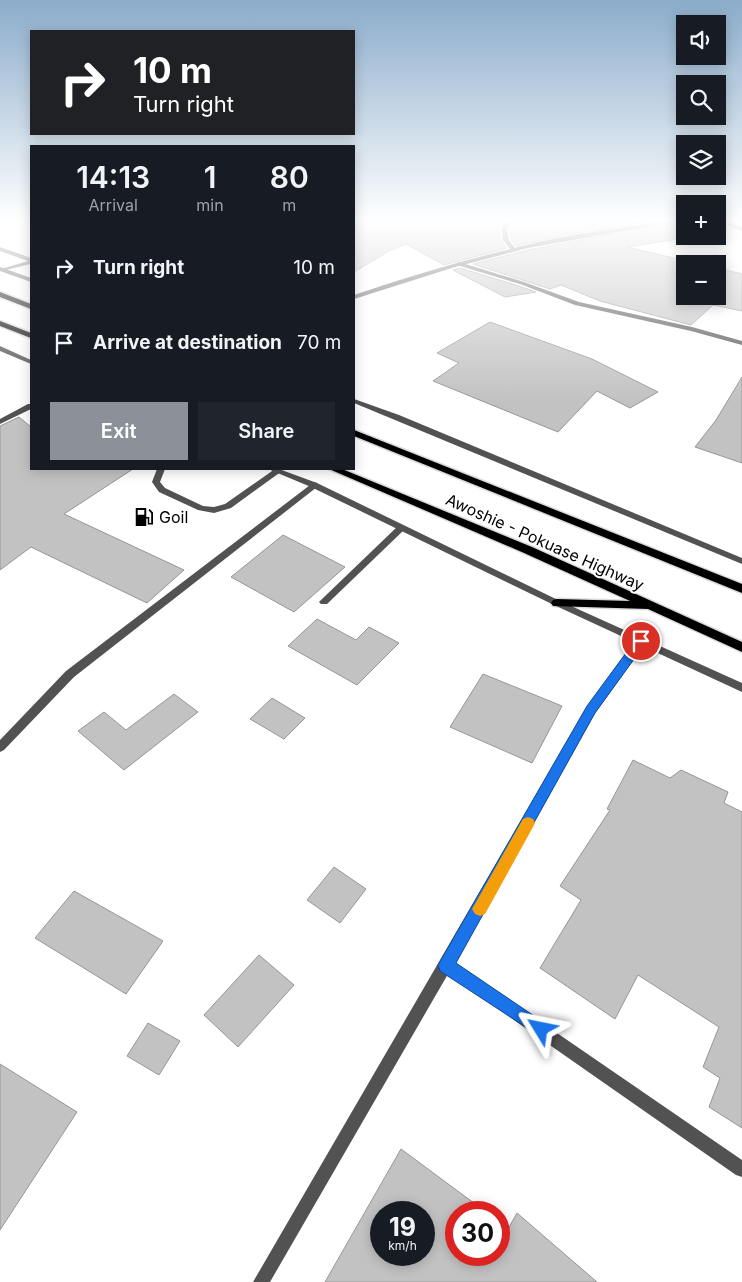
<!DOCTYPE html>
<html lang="en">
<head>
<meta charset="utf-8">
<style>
  :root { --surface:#171b24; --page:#20242c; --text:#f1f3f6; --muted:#9ea1a6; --accent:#8c9099 }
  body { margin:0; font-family:Inter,sans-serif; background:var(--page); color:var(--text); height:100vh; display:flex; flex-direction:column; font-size:19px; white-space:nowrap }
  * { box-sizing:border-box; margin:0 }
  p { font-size:16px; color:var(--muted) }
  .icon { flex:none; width:28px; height:28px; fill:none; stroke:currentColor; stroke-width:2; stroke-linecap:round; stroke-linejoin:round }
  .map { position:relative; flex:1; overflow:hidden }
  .side { position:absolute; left:30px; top:145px; width:325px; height:325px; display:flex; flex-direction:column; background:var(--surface); border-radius:0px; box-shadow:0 2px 12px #0003 }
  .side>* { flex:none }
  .banner { position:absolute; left:30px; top:30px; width:325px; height:105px; border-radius:0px; box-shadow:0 2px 12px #0003; background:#202124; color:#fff; overflow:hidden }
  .buttons { position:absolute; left:676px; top:15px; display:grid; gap:10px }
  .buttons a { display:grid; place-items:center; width:50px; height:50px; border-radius:0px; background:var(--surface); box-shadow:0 2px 12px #0003; font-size:25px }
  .speed { position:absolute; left:370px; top:1201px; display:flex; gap:10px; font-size:25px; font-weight:700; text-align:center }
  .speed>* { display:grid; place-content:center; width:65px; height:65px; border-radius:50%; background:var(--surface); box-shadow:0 2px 12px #0003; line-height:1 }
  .speed small { font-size:12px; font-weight:400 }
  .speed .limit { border:8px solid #d22; background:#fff; color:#111 }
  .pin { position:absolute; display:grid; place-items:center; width:42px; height:42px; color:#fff; margin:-21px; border:2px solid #fff; border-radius:50%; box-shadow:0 1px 5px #0007 }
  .me { position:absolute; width:55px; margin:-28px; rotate:305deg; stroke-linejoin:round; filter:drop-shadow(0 0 4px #0008) }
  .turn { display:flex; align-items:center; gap:18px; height:105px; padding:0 20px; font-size:22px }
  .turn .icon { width:65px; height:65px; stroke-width:2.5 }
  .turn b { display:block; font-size:35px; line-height:42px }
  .eta { display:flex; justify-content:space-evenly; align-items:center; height:85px; text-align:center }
  .eta b { font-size:30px; font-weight:600; line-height:35px }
  .action { display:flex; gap:10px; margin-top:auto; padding:10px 20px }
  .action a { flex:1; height:58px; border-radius:0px; background:var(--accent); color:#fff; font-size:20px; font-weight:600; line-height:58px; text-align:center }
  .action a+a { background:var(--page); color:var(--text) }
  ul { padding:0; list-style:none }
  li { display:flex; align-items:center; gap:15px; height:75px; padding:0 20px }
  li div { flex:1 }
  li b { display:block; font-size:19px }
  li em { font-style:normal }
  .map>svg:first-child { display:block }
</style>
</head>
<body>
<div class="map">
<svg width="742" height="1282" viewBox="0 0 742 1282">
  <rect width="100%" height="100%" fill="#fff"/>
  <!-- building -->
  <g fill="#c2c2c2" stroke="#969696" fill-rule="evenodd">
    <polygon points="354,222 505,222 499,227 501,240 507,248 444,265 406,244 389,251 354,272"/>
    <polygon points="516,222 649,222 565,235 515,246 511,239 509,229"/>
    <polygon points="676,222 683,222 684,238 627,247 699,264 685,264 685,296 718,296 718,268 742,274 742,311 713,305 691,325 600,301 561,285 550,289 473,264 528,250"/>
    <polygon points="460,268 519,286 536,292 505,297 453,270"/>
    <polygon points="490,322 592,359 658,392 630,408 597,391 558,432 433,381 459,363 437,353"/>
    <polygon points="742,377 742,463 695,447 716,420"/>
    <polygon points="19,417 31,427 31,469 133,469 64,514 184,570 147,603 31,547 0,570 0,426"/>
    <polygon points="283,535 345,567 294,612 231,577"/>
    <polygon points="317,619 356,640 369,627 399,643 357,685 288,646"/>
    <polygon points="483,674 562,706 532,763 450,727"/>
    <polygon points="174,694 198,712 124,770 78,731 104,712 126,730"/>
    <polygon points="272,698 305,718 284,739 250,719"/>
    <polygon points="633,760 670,778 681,770 728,792 724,803 742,812 742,1128 709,1107 720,1078 703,1067 719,1027 638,975 615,1019 540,968 581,900 560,886 610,810 607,809"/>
    <polygon points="334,867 366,889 340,923 307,900"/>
    <polygon points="74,891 163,941 126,994 35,938"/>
    <polygon points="259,955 294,985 238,1047 204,1015"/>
    <polygon points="148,1023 180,1041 159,1075 127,1056"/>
    <polygon points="0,1064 77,1112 0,1230"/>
    <path d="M401,1149L486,1212H456V1255H499V1222L508,1229L517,1213L597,1282H325ZM381,1212H424V1255H381Z"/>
  </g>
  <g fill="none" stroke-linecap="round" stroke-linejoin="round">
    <!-- primary casing -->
    <g stroke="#dbdbdb" stroke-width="3">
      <g id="primary">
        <polygon points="0,292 31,304 31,309 0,297"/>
        <polygon points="0,321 31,333 31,338 0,326"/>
        <polygon points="354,430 742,584 742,593 354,436"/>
        <polygon points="329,469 342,469 532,547 742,642 742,652 648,609 553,606 551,603 553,600 557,599 630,601 524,553"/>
      </g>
    </g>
    <!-- service -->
    <g fill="#525252" fill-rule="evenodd">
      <polygon points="157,469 165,469 160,482 165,488 203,506 214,507 225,504 275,469 281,469 282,471 231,508 214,513 198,510 159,492 152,482"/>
      <polygon points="401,525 404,526 405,528 404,530 327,604 321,604 319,602 321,600 398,526"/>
    </g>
    <!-- minor -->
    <g fill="#525252" fill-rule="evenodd">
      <polygon points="508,222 514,222 507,228 509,240 516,250 513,252 503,240 501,227"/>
      <polygon points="720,222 728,222 742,227 742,231"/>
      <polygon points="0,247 31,258 31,264 1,271 1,269 28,261 0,251"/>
      <polygon points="459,262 524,282 579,302 692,327 742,341 742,345 691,331 575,305 520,284 457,265 456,264"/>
      <polygon points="28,404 31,404 31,409 0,424 0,419"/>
      <polygon points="314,482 317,483 317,487 74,677 4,750 0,752 0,740 66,671"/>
      <polygon points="641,637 645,638 646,641 645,644 595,713 455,963 742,1160 742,1177 736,1175 448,974 270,1282 253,1282 587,707 637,638"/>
    </g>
    <!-- tertiary -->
    <g fill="#525252" fill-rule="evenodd">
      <path d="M661,222H674L528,248L455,267L354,299V295C419,273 485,254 552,239C588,232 625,227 661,222Z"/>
      <polygon points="0,267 31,278 31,282 0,271"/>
      <polygon points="0,346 31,360 31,364 0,351"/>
      <polygon points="354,399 399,415 742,558 742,564 354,403"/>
      <polygon points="268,469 279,469 317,483 560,601 742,683 742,692 554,605 311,487"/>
    </g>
    <!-- primary -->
    <use href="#primary" fill="#000" fill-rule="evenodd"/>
  </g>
  <!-- sky -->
  <linearGradient id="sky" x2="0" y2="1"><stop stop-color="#8baccb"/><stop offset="0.55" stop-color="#fff"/><stop offset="1" stop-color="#fff" stop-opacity="0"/></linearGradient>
  <rect width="742" height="401" fill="url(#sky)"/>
  <!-- route -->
  <polygon fill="#1a73e8" stroke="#114b97" points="641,637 645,638 645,644 595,713 456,963 546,1024 549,1029 546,1035 541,1037 440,971 438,965 587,706 637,638"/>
  <!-- slow -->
  <polygon fill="#f59e0b" points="528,817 533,819 535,823 533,827 485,914 480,916 475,914 472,909 475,904 523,819"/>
  <!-- icons -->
  <defs>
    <g id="fuel-bare" transform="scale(1.5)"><path d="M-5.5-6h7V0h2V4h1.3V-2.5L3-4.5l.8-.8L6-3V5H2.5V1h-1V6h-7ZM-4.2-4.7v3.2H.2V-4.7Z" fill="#000" stroke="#fff" stroke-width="2.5" paint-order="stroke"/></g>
  </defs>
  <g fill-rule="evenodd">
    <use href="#fuel-bare" x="144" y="517"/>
  </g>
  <g text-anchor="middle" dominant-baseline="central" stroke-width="4" stroke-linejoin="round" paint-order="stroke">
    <!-- poi labels -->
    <g font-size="16" fill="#000" stroke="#fff" text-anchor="start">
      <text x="159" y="517">Goil</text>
    </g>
    <!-- street labels -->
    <g font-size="16" fill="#000" stroke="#fff">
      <text transform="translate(545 542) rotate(24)">Awoshie - Pokuase Highway</text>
    </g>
  </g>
</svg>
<div class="buttons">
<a><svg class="icon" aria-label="sound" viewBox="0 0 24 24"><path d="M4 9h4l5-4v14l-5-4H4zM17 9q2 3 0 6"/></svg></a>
<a><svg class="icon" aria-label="search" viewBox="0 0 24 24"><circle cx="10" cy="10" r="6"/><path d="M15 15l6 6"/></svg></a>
<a><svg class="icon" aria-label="layers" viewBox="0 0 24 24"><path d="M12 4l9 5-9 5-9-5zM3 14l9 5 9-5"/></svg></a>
<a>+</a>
<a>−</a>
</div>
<div class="speed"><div>19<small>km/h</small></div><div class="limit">30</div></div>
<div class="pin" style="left:641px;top:641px;background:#d93025"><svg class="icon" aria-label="arrive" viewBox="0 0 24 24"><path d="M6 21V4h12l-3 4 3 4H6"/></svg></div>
<svg class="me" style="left:541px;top:1029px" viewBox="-20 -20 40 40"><path d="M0-17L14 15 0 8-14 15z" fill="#1a73e8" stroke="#fff" stroke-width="4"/></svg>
<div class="banner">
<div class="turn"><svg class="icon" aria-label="right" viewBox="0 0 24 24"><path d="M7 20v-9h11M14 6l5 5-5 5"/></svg><div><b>10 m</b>Turn right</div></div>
</div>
<section class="side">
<div class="eta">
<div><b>14:13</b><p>Arrival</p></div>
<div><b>1</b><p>min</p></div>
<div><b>80</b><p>m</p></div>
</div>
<ul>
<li><svg class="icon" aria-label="right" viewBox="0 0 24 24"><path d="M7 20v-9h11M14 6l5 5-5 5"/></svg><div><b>Turn right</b></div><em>10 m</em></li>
<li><svg class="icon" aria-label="arrive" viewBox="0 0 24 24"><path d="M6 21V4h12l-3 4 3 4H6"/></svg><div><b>Arrive at destination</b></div><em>70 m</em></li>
</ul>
<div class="action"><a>Exit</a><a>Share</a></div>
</section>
</div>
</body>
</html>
